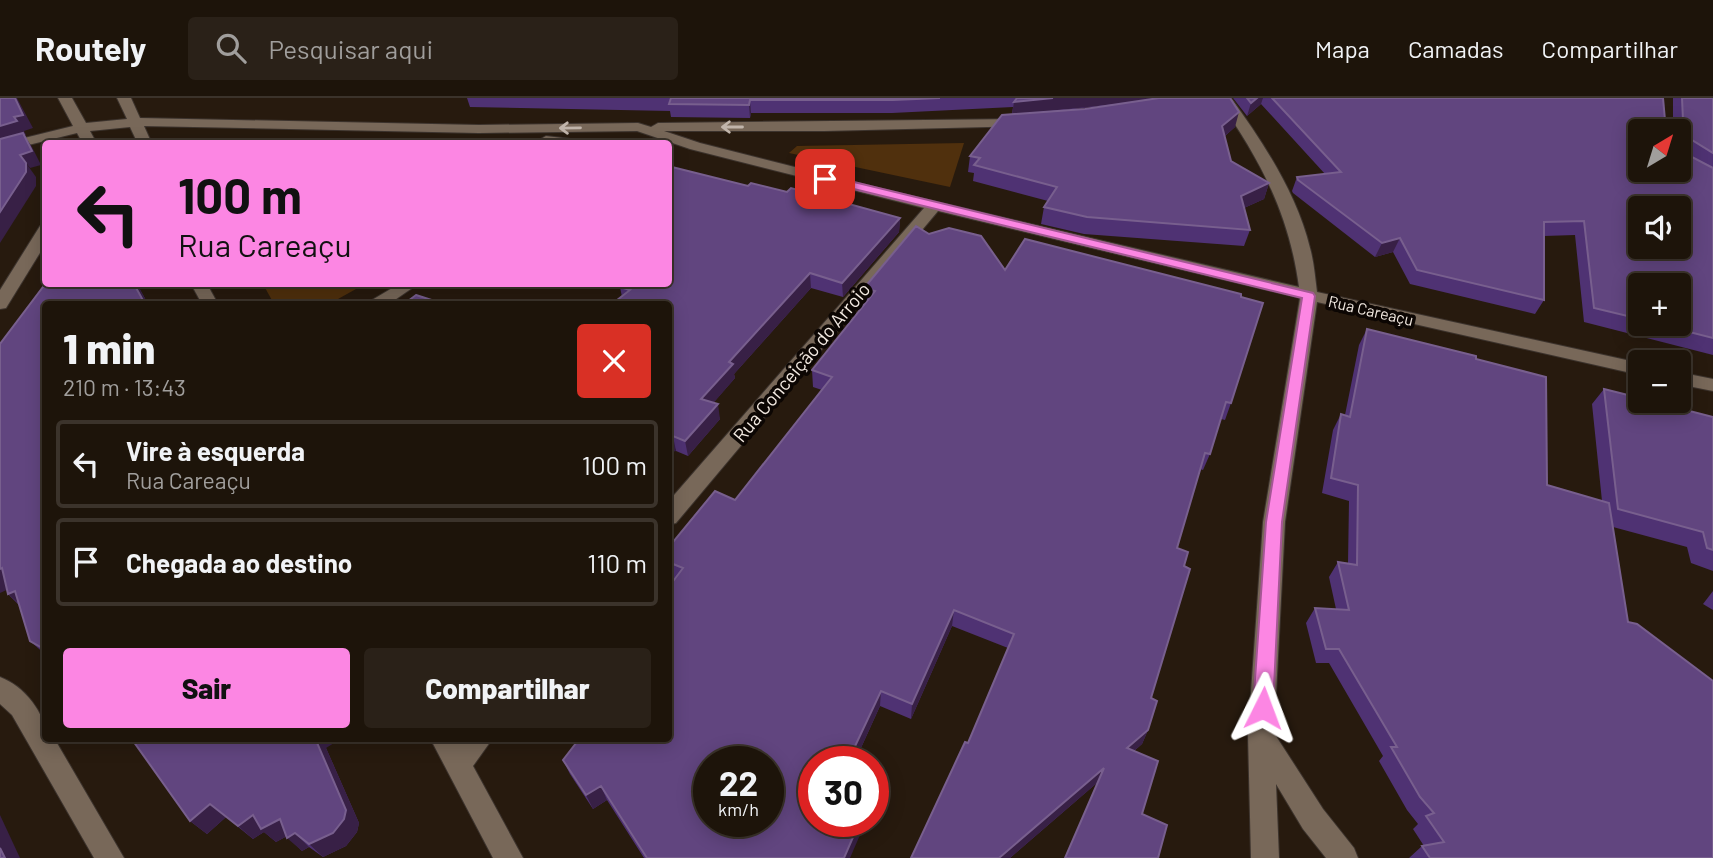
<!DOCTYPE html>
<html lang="pt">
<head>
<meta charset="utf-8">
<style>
  :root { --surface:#1d140a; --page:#2a2118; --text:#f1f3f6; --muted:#a09e9c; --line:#3b332b; --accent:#fc86e3 }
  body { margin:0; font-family:Barlow,sans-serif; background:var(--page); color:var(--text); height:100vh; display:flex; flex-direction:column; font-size:26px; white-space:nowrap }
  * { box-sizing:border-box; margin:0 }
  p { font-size:23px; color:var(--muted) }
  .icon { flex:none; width:38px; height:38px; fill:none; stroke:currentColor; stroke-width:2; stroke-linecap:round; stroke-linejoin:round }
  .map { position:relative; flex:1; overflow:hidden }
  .drawer { position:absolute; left:42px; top:203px; width:630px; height:441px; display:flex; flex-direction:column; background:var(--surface); border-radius:7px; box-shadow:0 4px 18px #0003,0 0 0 2px var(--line) }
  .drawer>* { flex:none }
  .guide { position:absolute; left:42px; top:42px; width:630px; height:147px; border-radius:7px; box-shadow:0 4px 18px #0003,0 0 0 2px var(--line); background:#fc86e3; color:#111; overflow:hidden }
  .needle { width:46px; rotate:38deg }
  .buttons { position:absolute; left:1628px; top:21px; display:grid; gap:14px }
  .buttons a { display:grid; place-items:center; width:63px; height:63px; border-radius:7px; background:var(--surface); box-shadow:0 4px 18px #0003,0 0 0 2px var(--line); font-size:35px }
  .speed { position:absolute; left:693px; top:648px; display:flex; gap:14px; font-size:35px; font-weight:700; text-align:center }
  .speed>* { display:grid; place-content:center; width:91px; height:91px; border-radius:50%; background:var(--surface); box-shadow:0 4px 18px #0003,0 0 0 2px var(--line); line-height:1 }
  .speed small { font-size:18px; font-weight:400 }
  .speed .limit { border:10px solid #d22; background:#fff; color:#111 }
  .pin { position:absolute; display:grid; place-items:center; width:60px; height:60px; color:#fff; margin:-30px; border-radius:14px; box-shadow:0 4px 10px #0006 }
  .me { position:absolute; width:77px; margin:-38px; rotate:3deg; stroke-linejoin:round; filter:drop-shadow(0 0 5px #0008) }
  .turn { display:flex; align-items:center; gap:24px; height:147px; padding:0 21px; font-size:32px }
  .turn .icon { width:91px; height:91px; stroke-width:2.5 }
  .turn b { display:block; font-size:49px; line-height:60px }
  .round { display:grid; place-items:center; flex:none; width:74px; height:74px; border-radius:7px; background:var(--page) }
  .headline { display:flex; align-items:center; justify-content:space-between; height:119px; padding:0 21px }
  h1 { font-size:42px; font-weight:800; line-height:52px }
  .primary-button { display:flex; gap:14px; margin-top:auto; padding:14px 21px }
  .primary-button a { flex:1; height:80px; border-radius:7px; background:var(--accent); color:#111; font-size:28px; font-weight:800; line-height:80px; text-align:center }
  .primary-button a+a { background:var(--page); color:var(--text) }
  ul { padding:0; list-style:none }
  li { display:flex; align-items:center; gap:21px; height:88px; margin:0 14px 10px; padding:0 7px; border:4px solid var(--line); border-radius:7px }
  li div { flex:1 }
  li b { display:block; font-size:26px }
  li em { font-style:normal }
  header { display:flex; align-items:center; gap:42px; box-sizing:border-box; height:98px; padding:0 35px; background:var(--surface); border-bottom:2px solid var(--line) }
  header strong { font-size:33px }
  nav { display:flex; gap:38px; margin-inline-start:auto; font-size:24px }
  .search { width:490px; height:63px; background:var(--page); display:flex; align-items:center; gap:18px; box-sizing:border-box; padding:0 24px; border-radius:7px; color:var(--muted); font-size:26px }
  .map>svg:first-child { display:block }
</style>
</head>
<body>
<header>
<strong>Routely</strong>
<div class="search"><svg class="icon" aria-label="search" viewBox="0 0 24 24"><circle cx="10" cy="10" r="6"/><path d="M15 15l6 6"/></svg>Pesquisar aqui</div>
<nav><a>Mapa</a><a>Camadas</a><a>Compartilhar</a></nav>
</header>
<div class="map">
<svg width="1713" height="760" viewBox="0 0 1713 760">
  <rect width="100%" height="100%" fill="#271a0e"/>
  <!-- green -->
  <g fill="#50300d">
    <polygon points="964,45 950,89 789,55 797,48"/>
    <polygon points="263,186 365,186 329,206 274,206"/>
  </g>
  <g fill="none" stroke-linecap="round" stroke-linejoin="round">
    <!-- minor casing -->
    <g stroke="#3c332d" stroke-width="2">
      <g id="minor">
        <path d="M58,0H72L86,25L127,21L117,0H131L140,20L479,27L638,25L651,29L658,25L1021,21L1026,22V28L825,33H664L700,45L878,90L1299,189C1289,115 1260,61 1217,0H1231C1263,44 1297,96 1310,150C1314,164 1315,179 1317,194L1640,265V277L1317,204L1285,424L1274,635L1323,711L1354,750L1358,760H1326L1303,731L1276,686L1279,760H1251L1248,637L1263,424L1300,200L938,113L676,425L668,427V404L924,110L690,51L637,33L479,35L144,28L152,46H138L130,29L90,33L97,46H83L77,35L0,54V46L73,28Z"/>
        <polygon points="546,38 579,42 586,46 541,45 539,42"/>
        <polygon points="46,126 46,145 6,210 0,211 0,192 40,128"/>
        <polygon points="191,186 207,186 218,206 202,206"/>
        <polygon points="399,186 418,186 389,206 370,206 372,202"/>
        <polygon points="1678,274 1713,281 1713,293 1678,286"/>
        <path d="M0,579C24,588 46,615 46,640H54L124,760H94L12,617L0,606Z"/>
        <polygon points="430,640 458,640 460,644 463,640 493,640 473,668 523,760 493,760"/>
      </g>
    </g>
    <!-- minor -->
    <use href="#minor" fill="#786859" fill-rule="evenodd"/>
  </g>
  <!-- wall -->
  <g fill="#4f3273" fill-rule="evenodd">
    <path d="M467,0H1230L1235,29L1225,38L1231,63L1269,85L1264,101L1244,110L1250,132L1244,148L1084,136L1041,126L1044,109L1048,103L973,83L974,75L968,74L970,58L1012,16L1013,9L892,15H751L750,20L671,19L670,13L470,9ZM1120,6L1085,11L1045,14Z"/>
    <path d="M1233,0H1663L1665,22H1673V0H1713V257L1584,224L1575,137L1544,138V202L1535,216L1410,186L1393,154L1375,159L1293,95L1292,93L1297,79L1325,76L1261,6L1247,18ZM1640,187L1678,226H1640Z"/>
    <polygon points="748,88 787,94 900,120 899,134 843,199 811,190 734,276 735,280 713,305 720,321 688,358 676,353 622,199 620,189"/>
    <polygon points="929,136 1005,172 1231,305 1225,322 1221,321 1210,356 1203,372 1200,371 1177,450 1184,468 1151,600 1148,632 1142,646 1134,653 1142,716 1158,760 1098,684 1010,760 911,760 968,645 1008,550 952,528 911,621 880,608 855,663 850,760 644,760 607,702 593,711 570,676 563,662 668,640 675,481 668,479 668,450 735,402 822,292 813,289 812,272 864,206 864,190"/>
    <polygon points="46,185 137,186 148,206 46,206 46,557 30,543 19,507 8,496 7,492"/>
    <polygon points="1367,231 1476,261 1547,387 1602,403 1592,306 1604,291 1713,319 1713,473 1691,465 1687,449 1613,429 1628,524 1713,760 1409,760 1422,748 1424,748 1413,731 1418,726 1407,712 1379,663 1383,658 1329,565 1316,565 1306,525 1315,510 1336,511 1329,479 1338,464 1348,465 1349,403 1322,395 1333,332 1341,316 1345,317 1359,247"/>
    <polygon points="1713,493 1713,512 1703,506"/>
    <polygon points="326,650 359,725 357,734 346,748 323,759 309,749 302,753 287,738 276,744 264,734 253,741 226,719 207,736 190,723"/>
  </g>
  <!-- shaded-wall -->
  <g fill="#382046">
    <polygon points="15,0 17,0 33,30 24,33 26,37 24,37 32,49 41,67 30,70 20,57 0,44 0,28 14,19"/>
    <polygon points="1053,0 1173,0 1012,17 1014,4"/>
    <polygon points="1257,0 1263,0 1261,6 1247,18 1251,5"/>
    <polygon points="750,2 751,15 750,20 749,7"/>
    <polygon points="1239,14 1235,29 1218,44 1222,28"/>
    <polygon points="26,65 36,79 36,88 0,145 0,114"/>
    <polygon points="1269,85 1264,101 1235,114 1241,98"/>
    <polygon points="900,120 899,134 843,199 842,185"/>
    <polygon points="1400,140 1393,154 1375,159 1382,145"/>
    <polygon points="810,175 811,190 734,276 735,280 704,316 701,301 729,264"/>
    <polygon points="134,186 137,186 148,206 145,206"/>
    <polygon points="718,306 720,321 688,358 685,343"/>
    <polygon points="673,338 676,353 668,355 668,340"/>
    <polygon points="2,470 20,486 0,495 0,471"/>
    <polygon points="15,493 26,512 8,496"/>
    <polygon points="954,512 952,528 911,621 912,606"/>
    <polygon points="881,593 880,608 855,663 849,661"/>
    <polygon points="1148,632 1142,646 1121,664 1127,650"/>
    <polygon points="315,640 342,640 326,650 359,725 357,734 346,748 323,759 309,746"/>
    <polygon points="1104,670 1098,684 1010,760 999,760"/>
    <polygon points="881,676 881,690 873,707 873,694"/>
    <polygon points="601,688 607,702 593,711 586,697"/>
    <polygon points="210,706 226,719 207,736 190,723"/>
    <polygon points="0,717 20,760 5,760 0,750"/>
    <polygon points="253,717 280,721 295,734 276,744 264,734 253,741 238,728"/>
    <polygon points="860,723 866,723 850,760 844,760"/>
    <polygon points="295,735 309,749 302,753 287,740"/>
  </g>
  <!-- building -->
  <g fill="#61457f" stroke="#785f8e" stroke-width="2" fill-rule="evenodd">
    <polygon points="0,0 15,0 23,17 14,19 17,23 0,28"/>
    <polygon points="671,0 940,0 893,2 750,2 749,7 669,6"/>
    <polygon points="1017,0 1053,0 1014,4"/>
    <polygon points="1159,0 1230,0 1239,14 1222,28 1231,63 1269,85 1241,98 1250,132 1087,119 1044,109 1057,89 974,67 980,60 970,58 1002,17 1085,11"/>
    <polygon points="1247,0 1257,0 1251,5"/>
    <path d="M1272,0H1663L1665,22H1683L1682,0H1713V55L1687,39L1686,56L1713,70V240L1658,226H1678V187H1640V221L1594,210L1584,123L1544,124V202L1417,172L1400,140L1382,145L1298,82L1297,79L1341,74ZM1640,33H1678V72H1640ZM1640,110H1678V149H1640Z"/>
    <polygon points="23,35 32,53 20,57 26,65 26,74 0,114 0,41"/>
    <polygon points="668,68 748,88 751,85 787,94 791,90 900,120 842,185 810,175 729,264 733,266 701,301 718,306 685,343 673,338 668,340 668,206 612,206 630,192 620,189 624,186 668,186"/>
    <path d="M916,128L929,136L949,130L981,138L1005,172L1025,141L1241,196V199L1263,205L1231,305L1226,304L1210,356L1205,355L1177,450L1188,454L1184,468L1190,471L1151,600L1157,603L1148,632L1127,650L1158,663L1142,716L1167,727L1158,760H1065L1104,670L999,760H911L965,644L968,645L1014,536L954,512L912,606L881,593L849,661L855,663H814V723H860L844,760H647L601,688L586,697L563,662L580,640H668V490L683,470L668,464V450L715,393L735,402L832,279L812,272L875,193L864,190ZM709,663H768V723H709Z"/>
    <polygon points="46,185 134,186 145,206 46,206 46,552 30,543 15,493 8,496 2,470 0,471 0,246"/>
    <polygon points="416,197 444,206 404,206"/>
    <polygon points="1367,231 1476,258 1476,261 1546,279 1547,387 1609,405 1628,524 1637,526 1713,583 1713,760 1430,760 1422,748 1444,744 1426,718 1434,715 1420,699 1391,649 1397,649 1339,551 1326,551 1315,510 1349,512 1338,464 1357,467 1358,387 1331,380 1341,316 1350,319"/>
    <polygon points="1604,291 1640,300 1640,303 1651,303 1713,319 1713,452 1707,450 1703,434 1618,411"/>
    <polygon points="131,640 315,640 346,712 344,721 333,735 309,746 295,735 287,740 280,721 261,731 253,717 238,728 210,706 190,723"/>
    <polygon points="873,672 881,676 873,694"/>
    <polygon points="0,750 5,760 0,760"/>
  </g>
  <!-- one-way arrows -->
  <defs><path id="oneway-shaft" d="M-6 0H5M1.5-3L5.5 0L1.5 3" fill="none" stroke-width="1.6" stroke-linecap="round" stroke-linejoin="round" transform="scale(1.75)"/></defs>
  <g stroke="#c1b5ab">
    <use href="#oneway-shaft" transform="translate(732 29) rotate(-180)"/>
    <use href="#oneway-shaft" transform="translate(570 30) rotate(179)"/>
  </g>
  <!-- route -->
  <polygon fill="#fc86e3" stroke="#a45794" stroke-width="2" points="825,77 1313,195 1315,198 1282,424 1273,610 1270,616 1263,619 1256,616 1253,610 1266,424 1302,200 821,83 819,81"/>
  <g text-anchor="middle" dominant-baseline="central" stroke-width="7" stroke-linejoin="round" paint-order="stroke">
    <!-- far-street labels -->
    <g font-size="16" fill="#f2e9e1" stroke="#0c0603">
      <text transform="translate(1371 212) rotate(13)">Rua Careaçu</text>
    </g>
    <!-- street labels -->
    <g font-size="19" fill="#f2e9e1" stroke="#0c0603">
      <text transform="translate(801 264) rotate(-50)">Rua Conceição do Arroio</text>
    </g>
  </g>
</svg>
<div class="buttons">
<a><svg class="needle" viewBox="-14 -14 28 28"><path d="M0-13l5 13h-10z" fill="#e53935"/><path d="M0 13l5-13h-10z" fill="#a09e9c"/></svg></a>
<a><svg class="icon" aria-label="sound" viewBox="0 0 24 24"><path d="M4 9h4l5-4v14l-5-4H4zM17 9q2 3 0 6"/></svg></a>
<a>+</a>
<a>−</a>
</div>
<div class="speed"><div>22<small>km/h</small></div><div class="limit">30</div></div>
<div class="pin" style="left:825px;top:81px;background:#d93025"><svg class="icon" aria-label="arrive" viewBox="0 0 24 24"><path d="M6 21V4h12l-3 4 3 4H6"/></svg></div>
<svg class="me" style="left:1263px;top:610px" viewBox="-20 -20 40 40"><path d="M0-17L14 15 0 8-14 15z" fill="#fc86e3" stroke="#fff" stroke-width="4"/></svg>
<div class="guide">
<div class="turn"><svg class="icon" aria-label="left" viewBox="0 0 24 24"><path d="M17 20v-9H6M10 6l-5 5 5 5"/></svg><div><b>100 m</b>Rua Careaçu</div></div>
</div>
<section class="drawer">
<div class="headline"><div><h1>1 min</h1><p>210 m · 13:43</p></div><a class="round" style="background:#d93025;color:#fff"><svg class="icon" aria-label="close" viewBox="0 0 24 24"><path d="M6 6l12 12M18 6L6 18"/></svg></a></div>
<ul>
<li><svg class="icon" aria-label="left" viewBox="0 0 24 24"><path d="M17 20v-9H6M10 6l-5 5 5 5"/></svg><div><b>Vire à esquerda</b><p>Rua Careaçu</p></div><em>100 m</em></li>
<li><svg class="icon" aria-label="arrive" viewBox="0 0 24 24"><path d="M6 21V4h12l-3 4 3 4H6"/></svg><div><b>Chegada ao destino</b></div><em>110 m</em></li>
</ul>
<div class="primary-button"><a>Sair</a><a>Compartilhar</a></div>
</section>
</div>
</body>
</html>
